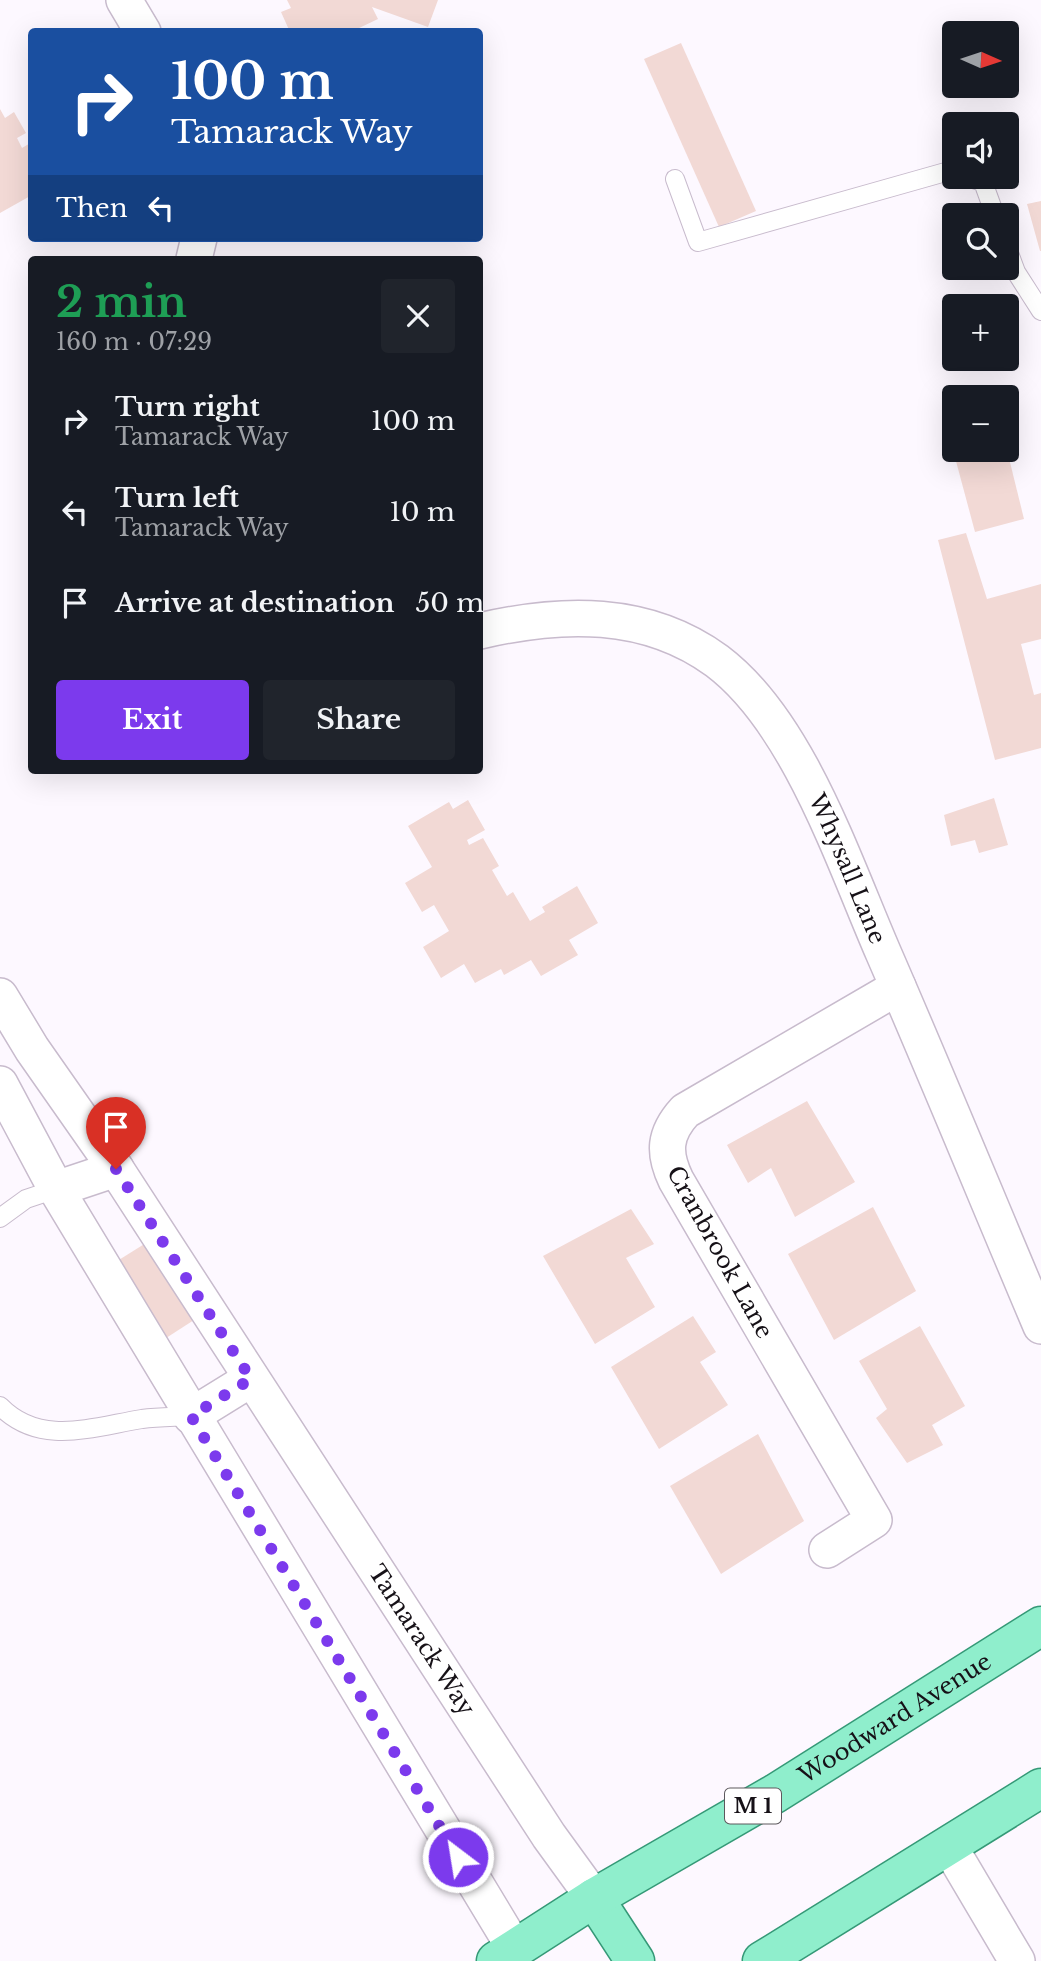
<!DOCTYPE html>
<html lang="en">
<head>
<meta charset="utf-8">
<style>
  :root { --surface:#171b24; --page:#20242c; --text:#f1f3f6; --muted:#9ea1a6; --accent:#7c3aed }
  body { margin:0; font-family:"Libre Baskerville",serif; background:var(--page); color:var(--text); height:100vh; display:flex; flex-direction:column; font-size:26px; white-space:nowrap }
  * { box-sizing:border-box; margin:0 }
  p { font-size:23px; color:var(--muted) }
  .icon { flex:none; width:38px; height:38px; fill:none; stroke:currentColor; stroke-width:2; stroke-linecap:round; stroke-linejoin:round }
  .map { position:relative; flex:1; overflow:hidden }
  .panel { position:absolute; left:28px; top:256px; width:455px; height:518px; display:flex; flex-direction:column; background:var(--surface); border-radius:7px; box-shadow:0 7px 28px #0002 }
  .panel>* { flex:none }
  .guide { position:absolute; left:28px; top:28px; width:455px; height:214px; border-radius:7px; box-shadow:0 7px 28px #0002; background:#1a4fa0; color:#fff; overflow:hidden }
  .needle { width:46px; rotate:93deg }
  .buttons { position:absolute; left:942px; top:21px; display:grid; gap:14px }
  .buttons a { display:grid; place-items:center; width:77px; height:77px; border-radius:7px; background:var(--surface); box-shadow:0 7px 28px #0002; font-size:35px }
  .pin { position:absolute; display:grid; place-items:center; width:60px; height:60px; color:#fff; margin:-72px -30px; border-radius:50% 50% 50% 0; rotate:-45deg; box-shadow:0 0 7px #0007 }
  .pin .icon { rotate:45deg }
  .me { position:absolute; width:77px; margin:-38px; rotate:329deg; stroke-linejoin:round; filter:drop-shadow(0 0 5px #0008) }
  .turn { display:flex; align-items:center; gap:24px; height:147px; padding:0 28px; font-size:32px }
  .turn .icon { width:91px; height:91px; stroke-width:2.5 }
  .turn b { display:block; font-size:49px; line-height:60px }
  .then { display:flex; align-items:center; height:66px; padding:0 28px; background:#0003; gap:14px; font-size:26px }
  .round { display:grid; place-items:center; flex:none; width:74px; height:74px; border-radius:7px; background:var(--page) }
  .head { display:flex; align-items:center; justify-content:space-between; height:119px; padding:0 28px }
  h1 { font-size:42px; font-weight:700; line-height:52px; color:#1e9e55 }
  .cta { display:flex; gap:14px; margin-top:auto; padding:14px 28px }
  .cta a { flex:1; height:80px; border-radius:7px; background:var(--accent); color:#fff; font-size:28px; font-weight:700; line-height:80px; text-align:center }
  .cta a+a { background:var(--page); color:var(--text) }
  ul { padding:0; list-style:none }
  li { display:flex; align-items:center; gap:21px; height:91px; padding:0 28px }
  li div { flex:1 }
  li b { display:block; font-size:26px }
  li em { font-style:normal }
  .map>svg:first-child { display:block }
</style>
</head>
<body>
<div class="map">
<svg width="1041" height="1961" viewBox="0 0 1041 1961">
  <rect width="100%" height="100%" fill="#fdf8ff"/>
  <!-- building -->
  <g fill="#f2d9d5">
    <polygon points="287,0 438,0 428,27 372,7 378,19 357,29 358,32 290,32 281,12 291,8"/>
    <polygon points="681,43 756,211 719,227 644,59"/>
    <polygon points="0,109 5,118 14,112 26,133 17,138 22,148 32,142 32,195 0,213"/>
    <polygon points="1041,201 1041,251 1040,251 1027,204"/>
    <polygon points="953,450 1007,450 1024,519 975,532"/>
    <polygon points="966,533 987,599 1041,584 1041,639 1021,644 1034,695 1041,693 1041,748 995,760 938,540"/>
    <polygon points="994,798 1008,845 979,853 975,840 951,846 944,815"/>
    <polygon points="468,800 485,830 467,840 469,845 483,838 499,866 492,870 507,896 513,892 530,921 545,912 542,907 577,886 598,923 569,940 578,955 541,976 531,960 504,975 501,969 475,983 464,964 441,978 423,947 449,931 434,905 422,912 405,883 432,867 408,826 449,802 453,809"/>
    <polygon points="807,1101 855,1182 795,1217 771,1168 748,1183 727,1145"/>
    <polygon points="873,1207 916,1291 834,1340 788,1254"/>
    <polygon points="631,1209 654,1244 626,1258 655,1307 595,1344 543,1256"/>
    <polygon points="146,1243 194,1320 163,1340 114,1263"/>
    <polygon points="693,1316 716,1352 700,1362 728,1405 659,1449 611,1367"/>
    <polygon points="920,1326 965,1406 932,1425 943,1445 907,1463 876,1418 887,1409 859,1361"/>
    <polygon points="758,1434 804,1521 721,1574 670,1486"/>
  </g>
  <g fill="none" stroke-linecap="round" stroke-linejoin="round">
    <!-- lane casing -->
    <g stroke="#c8bbcd" stroke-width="20">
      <g id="lane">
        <polyline points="966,177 983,182 995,215"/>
        <polyline points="675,179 698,242 949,171 954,173"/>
        <polyline points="1006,245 1016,272 1041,311"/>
        <polyline points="0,1218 26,1199 56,1189"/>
        <path d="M0,1406C40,1447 92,1427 142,1419C158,1417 175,1417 191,1416"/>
      </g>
    </g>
    <!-- street casing -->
    <g stroke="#c8bbcd" stroke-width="38">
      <g id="street">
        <polyline points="124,0 143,32"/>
        <polyline points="194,259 199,238"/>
        <path id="s1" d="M480,631C561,612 646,609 717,661C798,722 843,860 883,952C937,1076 988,1201 1041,1326"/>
        <path id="s2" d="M0,996L32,1049L116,1169L549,1836L594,1898"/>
        <polyline points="0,1084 56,1189 515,1949"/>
        <polyline points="56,1189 116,1169"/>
        <polyline points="191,1416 251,1379"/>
        <path d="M827,1550L874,1520L676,1180C663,1153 664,1134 685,1111L898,987"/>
        <polyline points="949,1846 1017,1961"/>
      </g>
    </g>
    <!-- primary casing -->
    <g stroke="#359977" stroke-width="41">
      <g id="primary">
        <polyline points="594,1898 635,1961"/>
        <path id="s3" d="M496,1961L594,1898L776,1793L1041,1626"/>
        <polyline points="762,1961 1041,1788"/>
      </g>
    </g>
    <!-- lane -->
    <use href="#lane" stroke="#fff" stroke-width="18"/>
    <!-- street -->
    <use href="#street" stroke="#fff" stroke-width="35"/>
    <!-- primary -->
    <use href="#primary" stroke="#8feecc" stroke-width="38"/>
  </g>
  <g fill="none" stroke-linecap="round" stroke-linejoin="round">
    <!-- route -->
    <polyline stroke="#7c3aed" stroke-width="12" stroke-dasharray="0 21.6" points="116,1169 251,1379 191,1416 458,1857"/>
  </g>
  <g text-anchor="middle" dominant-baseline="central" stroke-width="5" stroke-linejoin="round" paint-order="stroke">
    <!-- shield labels -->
    <rect fill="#fff" stroke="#5c585d" stroke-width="2" x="725" y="1788.5" width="56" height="35" rx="5"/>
    <g font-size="21" font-weight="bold" fill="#161117">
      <text x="753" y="1806">M 1</text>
    </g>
    <!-- street labels -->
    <g font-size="23" fill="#161117" stroke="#fff">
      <text stroke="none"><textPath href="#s1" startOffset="495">Whysall Lane</textPath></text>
      <text transform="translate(720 1252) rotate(61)">Cranbrook Lane</text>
      <text stroke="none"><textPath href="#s2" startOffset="770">Tamarack Way</textPath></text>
      <text stroke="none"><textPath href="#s3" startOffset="467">Woodward Avenue</textPath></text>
    </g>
  </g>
</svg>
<div class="buttons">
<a><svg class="needle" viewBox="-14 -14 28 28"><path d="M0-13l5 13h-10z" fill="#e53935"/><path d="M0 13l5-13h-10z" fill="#9ea1a6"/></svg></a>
<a><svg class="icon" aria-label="sound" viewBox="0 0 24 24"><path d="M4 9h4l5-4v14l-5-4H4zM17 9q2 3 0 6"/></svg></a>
<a><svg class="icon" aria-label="search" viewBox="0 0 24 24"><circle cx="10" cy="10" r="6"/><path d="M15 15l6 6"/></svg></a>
<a>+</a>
<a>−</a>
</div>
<div class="pin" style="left:116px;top:1169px;background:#d93025"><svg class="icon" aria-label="arrive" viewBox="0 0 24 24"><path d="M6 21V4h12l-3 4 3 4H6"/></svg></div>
<svg class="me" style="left:458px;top:1857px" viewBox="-20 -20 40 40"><circle r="17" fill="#7c3aed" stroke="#fff" stroke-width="3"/><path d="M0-11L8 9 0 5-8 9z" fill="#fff"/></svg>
<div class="guide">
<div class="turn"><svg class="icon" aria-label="right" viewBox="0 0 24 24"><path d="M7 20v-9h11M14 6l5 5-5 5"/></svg><div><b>100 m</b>Tamarack Way</div></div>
<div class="then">Then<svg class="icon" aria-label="left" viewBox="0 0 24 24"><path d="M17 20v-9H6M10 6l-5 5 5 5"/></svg></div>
</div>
<section class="panel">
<div class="head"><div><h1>2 min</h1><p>160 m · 07:29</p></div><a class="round"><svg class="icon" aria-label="close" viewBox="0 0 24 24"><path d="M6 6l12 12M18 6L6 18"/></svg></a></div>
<ul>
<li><svg class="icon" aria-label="right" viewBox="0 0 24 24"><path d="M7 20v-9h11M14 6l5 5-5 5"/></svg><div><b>Turn right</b><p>Tamarack Way</p></div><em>100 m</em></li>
<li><svg class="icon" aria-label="left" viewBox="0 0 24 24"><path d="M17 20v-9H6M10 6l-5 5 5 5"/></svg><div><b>Turn left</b><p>Tamarack Way</p></div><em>10 m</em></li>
<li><svg class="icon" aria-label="arrive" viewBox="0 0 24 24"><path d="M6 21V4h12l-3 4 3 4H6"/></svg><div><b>Arrive at destination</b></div><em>50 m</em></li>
</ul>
<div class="cta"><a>Exit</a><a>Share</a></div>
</section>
</div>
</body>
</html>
